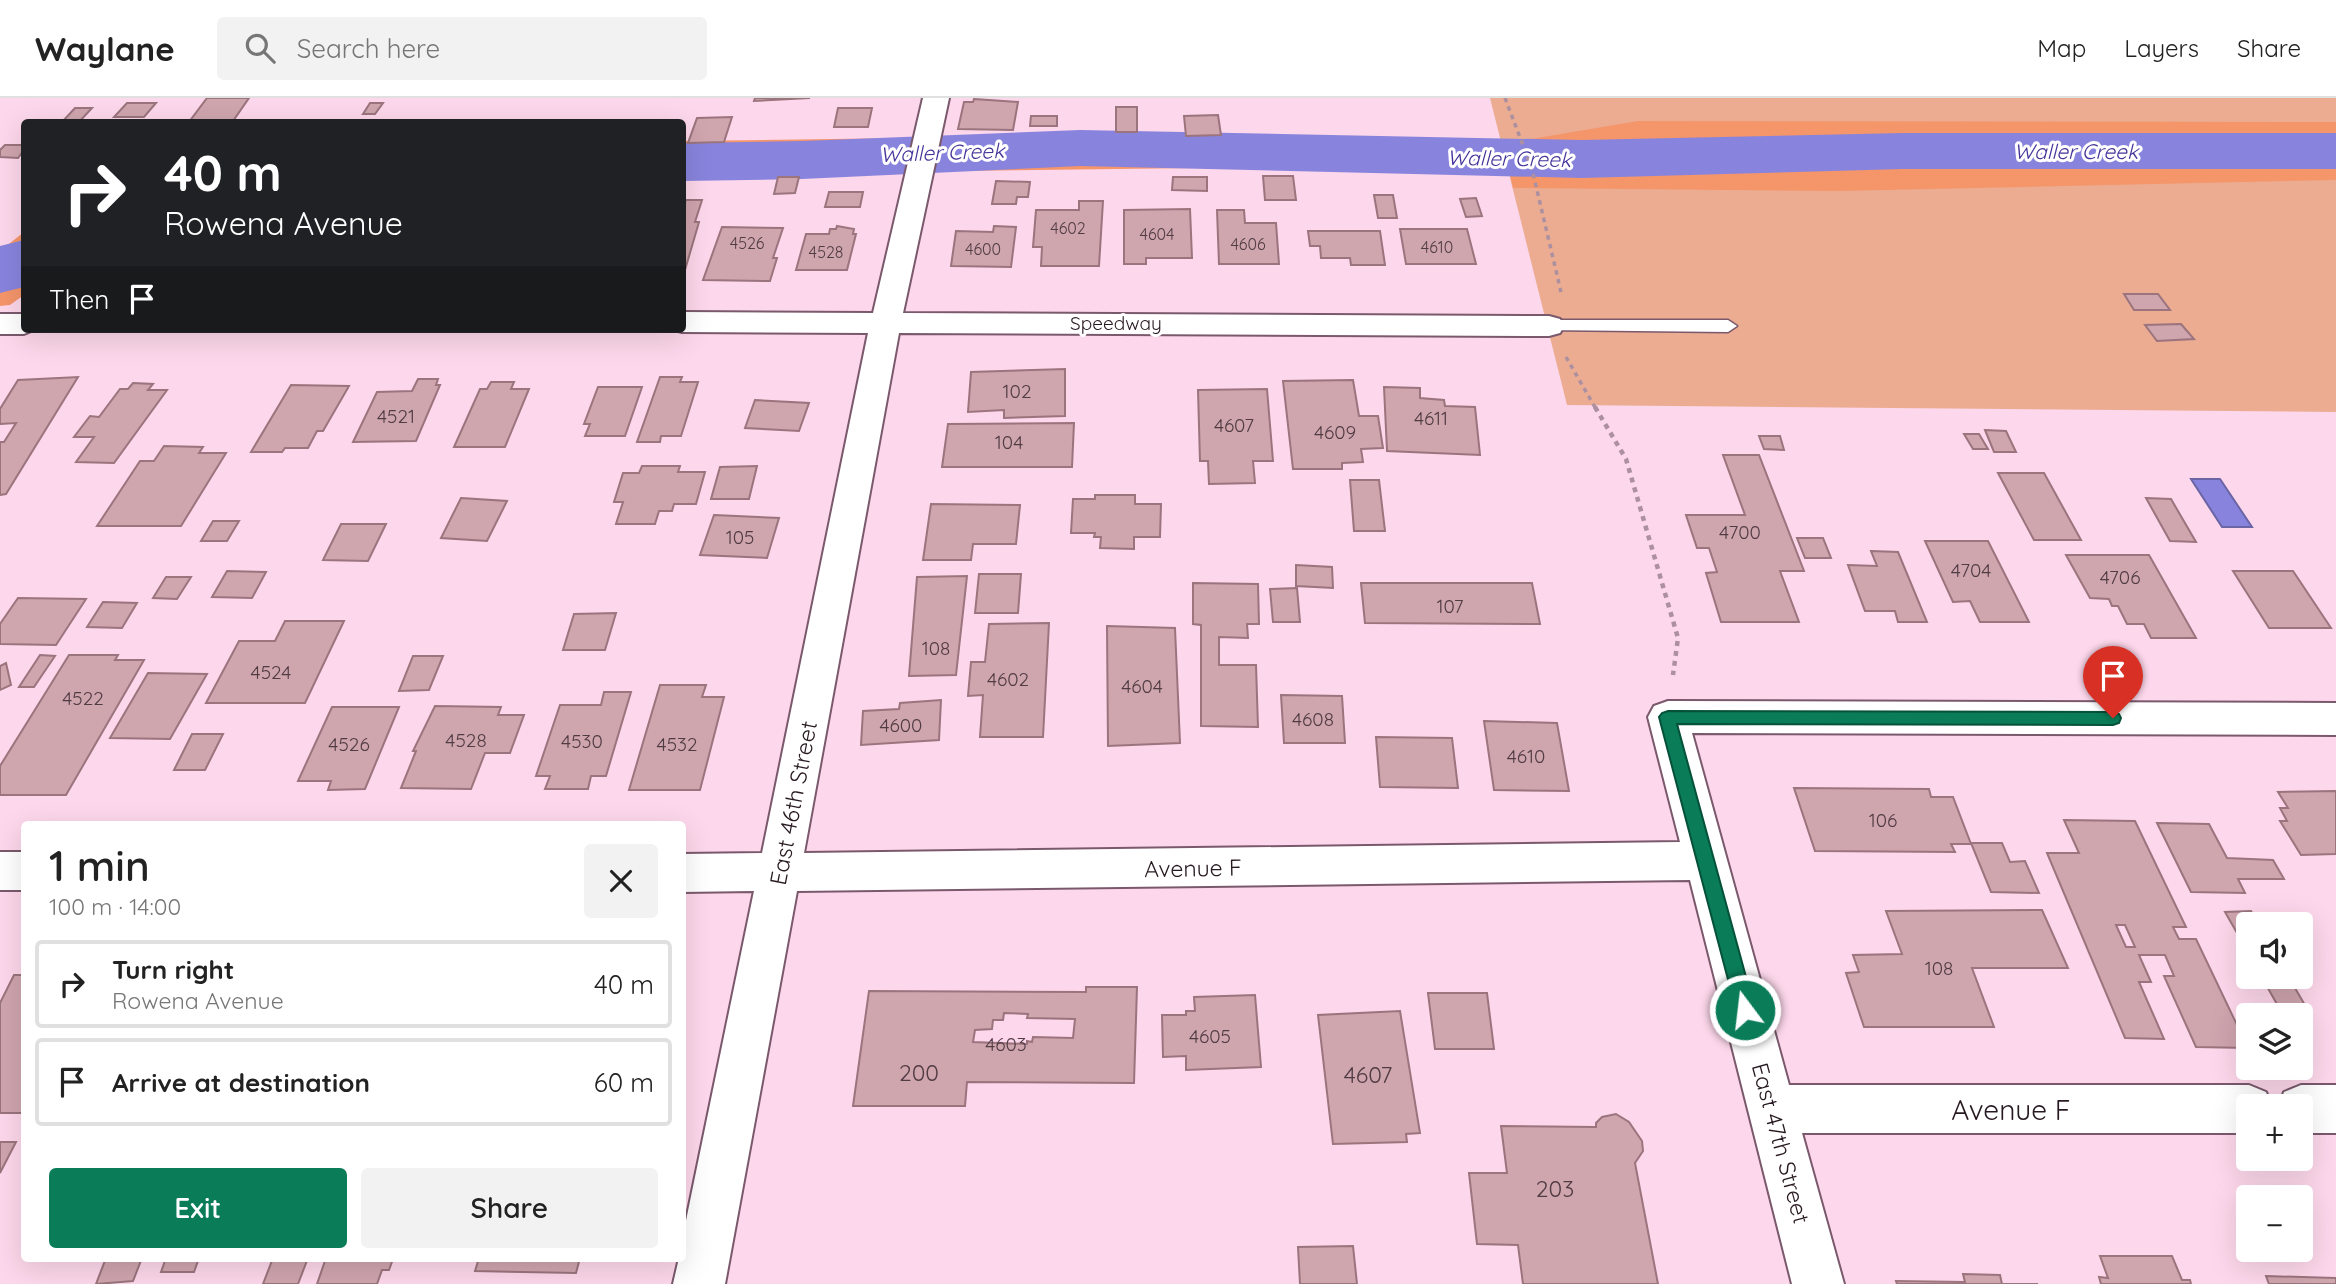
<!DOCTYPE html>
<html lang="en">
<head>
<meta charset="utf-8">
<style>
  :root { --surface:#fff; --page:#f2f2f2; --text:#222; --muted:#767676; --line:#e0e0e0; --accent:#0a7c58 }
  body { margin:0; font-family:Quicksand,sans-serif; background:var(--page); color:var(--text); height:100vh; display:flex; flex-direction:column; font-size:26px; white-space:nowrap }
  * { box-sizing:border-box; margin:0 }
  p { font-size:23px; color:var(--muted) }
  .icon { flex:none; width:38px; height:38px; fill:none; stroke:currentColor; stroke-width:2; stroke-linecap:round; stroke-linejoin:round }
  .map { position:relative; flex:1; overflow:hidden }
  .sheet { position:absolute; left:21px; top:723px; width:665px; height:441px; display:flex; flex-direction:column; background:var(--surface); border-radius:7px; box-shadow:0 7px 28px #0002 }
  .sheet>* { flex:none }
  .banner { position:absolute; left:21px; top:21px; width:665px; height:214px; border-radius:7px; box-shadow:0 7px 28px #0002; background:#202124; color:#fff; overflow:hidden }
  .tools { position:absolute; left:2236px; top:814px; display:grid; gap:14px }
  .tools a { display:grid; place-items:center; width:77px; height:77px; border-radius:7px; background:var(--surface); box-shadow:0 7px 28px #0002; font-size:35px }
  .pin { position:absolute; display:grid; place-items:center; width:60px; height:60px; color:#fff; margin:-72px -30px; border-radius:50% 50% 50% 0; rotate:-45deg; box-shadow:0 0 7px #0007 }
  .pin .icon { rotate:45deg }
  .me { position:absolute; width:77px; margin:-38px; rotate:345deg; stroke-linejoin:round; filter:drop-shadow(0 0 5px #0008) }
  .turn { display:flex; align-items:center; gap:24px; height:147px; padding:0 28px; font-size:32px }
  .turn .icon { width:91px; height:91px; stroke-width:2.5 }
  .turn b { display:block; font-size:49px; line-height:60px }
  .then { display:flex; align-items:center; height:66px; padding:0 28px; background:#0003; gap:14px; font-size:26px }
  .round { display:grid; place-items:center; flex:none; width:74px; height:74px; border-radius:7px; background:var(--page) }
  .overview { display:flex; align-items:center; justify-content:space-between; height:119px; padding:0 28px }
  h1 { font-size:42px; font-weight:600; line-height:52px }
  .action { display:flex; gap:14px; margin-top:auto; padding:14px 28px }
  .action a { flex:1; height:80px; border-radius:7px; background:var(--accent); color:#fff; font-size:28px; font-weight:600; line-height:80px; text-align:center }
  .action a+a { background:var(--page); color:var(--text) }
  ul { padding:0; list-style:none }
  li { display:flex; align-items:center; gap:21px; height:88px; margin:0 14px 10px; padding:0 14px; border:4px solid var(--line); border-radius:7px }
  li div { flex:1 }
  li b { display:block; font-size:26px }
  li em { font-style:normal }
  header { display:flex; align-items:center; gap:42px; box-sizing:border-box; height:98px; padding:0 35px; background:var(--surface); border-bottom:2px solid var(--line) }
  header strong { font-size:33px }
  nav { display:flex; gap:38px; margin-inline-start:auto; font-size:24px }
  .search { width:490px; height:63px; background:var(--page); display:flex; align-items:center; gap:18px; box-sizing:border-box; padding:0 24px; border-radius:7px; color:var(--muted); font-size:26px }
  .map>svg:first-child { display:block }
</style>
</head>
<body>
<header>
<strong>Waylane</strong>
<div class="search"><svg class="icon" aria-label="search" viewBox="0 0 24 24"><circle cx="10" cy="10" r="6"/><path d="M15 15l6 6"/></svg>Search here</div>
<nav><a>Map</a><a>Layers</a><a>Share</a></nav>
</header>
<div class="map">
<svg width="2336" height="1186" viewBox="0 0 2336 1186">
  <rect width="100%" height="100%" fill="#fdd7eb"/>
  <!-- green -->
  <polygon fill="#ebac92" points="1490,0 2336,0 2336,314 1567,307"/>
  <!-- forest -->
  <g fill="#f5956a">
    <polygon points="1638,23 2336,24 2336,82 1839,93 1513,90 1510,76 1195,70 949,73 952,40 1502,46"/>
    <polygon points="904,40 898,74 683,78 682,43"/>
    <polygon points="24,134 24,197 10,207 0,208 0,153"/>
  </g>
  <!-- water -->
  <polygon fill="#8884dd" stroke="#6b64a5" stroke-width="2" points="2191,381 2220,381 2252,429 2222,429"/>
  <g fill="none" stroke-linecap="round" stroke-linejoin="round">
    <!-- river -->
    <g fill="#8884dd" fill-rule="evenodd">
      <polygon points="1080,32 1582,42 1903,35 2336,35 2336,71 1903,71 1582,80 1080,68 802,81 682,83 682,45 802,43"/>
      <polygon points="24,142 24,189 0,195 0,148"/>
    </g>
  </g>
  <!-- building -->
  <g fill="#cfa5ae" stroke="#9b747d" stroke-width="2" fill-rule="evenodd">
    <polygon points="207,0 249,0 233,23 189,24"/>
    <polygon points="755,0 810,0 754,3"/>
    <polygon points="974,1 1018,4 1013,32 958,31 964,4 973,4"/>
    <polygon points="127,5 156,5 144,19 114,19"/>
    <polygon points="370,5 383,5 375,16 363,16"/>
    <rect x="1116" y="9" width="21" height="25"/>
    <polygon points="75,10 92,10 79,24 62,24"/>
    <polygon points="838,10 872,10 868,29 834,29"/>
    <polygon points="1218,17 1221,37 1186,38 1184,18"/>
    <polygon points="1031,18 1057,18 1057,28 1030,28"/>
    <polygon points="732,19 724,44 688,45 697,20"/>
    <polygon points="5,47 24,47 24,52 18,60 0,59 0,52"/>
    <polygon points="1263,78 1293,78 1296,102 1265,102"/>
    <polygon points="778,79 799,79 795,95 774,96"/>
    <polygon points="1173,79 1207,79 1207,93 1172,92"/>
    <polygon points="996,83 1030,84 1028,99 1017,99 1016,106 992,106"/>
    <polygon points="829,94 863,94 860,109 825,109"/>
    <polygon points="1374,97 1393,97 1397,120 1378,120"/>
    <polygon points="1476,100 1482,118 1466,119 1460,101"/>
    <polygon points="686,102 702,102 695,124 699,124 685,172 682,172 682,113"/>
    <polygon points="1079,103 1103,103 1099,168 1041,168 1042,149 1033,149 1036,112 1079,112"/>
    <polygon points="1190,111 1192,160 1146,160 1146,166 1124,166 1124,112"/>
    <polygon points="1217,112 1244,112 1245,125 1276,125 1279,166 1219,166"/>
    <polygon points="837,128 854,131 853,136 856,136 847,172 796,172 806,136 829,136 830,131 836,131"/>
    <polygon points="994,128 1016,129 1011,169 951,168 956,133 993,134"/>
    <polygon points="722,129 783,130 773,160 777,160 770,183 703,182"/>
    <polygon points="1400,131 1467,131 1476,166 1406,166"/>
    <polygon points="1308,133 1380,133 1385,167 1351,167 1350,160 1321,160 1320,148 1310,148"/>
    <polygon points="2124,196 2158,196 2170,212 2134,212"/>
    <polygon points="2181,226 2194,241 2157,243 2145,227"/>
    <polygon points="1065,271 1065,318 1004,320 1004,312 968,314 971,274"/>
    <polygon points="78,279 6,396 0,397 0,344 4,344 16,325 0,326 0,311 18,282"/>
    <polygon points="660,279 682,279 680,284 698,284 681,338 661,338 660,344 637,344"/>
    <polygon points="418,281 438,281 436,287 440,287 416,343 353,344 377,294 412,293"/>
    <polygon points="1353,282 1359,318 1378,318 1383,350 1361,351 1363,364 1342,365 1342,371 1293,371 1283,283"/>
    <polygon points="491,284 514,284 511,291 529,291 505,349 454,349 480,291 487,291"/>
    <polygon points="133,285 153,286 148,292 167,292 114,365 76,364 94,339 74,339 90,318 99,319 120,291 128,291"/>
    <polygon points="291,287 349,288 323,333 317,333 308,350 285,350 282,354 251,354"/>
    <polygon points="598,289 642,289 625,338 585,338 590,326 584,326"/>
    <polygon points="1384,289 1420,290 1420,300 1444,302 1445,308 1475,309 1480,357 1387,353"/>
    <polygon points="1267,291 1273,363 1253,363 1255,385 1209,386 1208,363 1200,363 1198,292"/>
    <polygon points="755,302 809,305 799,333 745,330"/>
    <polygon points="1074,325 1072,369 942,369 948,326"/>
    <polygon points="1985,332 2006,333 2016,354 1994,354"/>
    <polygon points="1964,336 1979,336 1988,351 1973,351"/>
    <polygon points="1759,338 1780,338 1784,352 1764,351"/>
    <polygon points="164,348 203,349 199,355 226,355 181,428 97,428 140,363 154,363"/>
    <polygon points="1723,357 1759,357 1804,473 1780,473 1799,524 1721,524 1706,475 1717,474 1709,450 1697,450 1686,417 1745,417"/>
    <polygon points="642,368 680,368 678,374 705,374 696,406 674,406 672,413 659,413 655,426 616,426 623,404 614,404 623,375 639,375"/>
    <polygon points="757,368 749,401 711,401 720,369"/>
    <polygon points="1998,375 2044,375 2081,442 2034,442"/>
    <polygon points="1350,382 1379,382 1385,433 1354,433"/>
    <polygon points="1095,397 1135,397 1135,406 1161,406 1160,439 1134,439 1134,451 1100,450 1101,439 1094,439 1095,435 1071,435 1073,401 1095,401"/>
    <polygon points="461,400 507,403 487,443 441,440"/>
    <polygon points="2146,400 2171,401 2196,444 2170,443"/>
    <polygon points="931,406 1020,407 1016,446 973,446 971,462 923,462"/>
    <polygon points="714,417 779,420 767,460 700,457"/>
    <polygon points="213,423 239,423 227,443 201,443"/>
    <polygon points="341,426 386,426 368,463 323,462"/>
    <polygon points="1797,440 1823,440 1831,460 1805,460"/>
    <polygon points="1925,443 1988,443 2029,524 1980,524 1970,503 1953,504"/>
    <polygon points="1871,453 1898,454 1927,524 1898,524 1895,513 1865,513 1848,467 1877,468"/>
    <polygon points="2066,457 2149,457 2196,540 2151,540 2144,526 2127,526 2118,508 2112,508 2109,501 2090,500"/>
    <polygon points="1296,467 1332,469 1333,490 1296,488"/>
    <polygon points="227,473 266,474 252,500 212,499"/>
    <polygon points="2233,473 2293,473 2331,530 2269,530"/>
    <polygon points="979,476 1021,476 1018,515 975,515"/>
    <polygon points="967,478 956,577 909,578 917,479"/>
    <polygon points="166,479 191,479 177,501 153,500"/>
    <polygon points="1193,485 1258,486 1259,526 1247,526 1248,540 1219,539 1219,567 1256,567 1258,629 1201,628 1201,527 1193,526"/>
    <polygon points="1361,485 1532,485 1540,526 1365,525"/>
    <polygon points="1297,490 1300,524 1273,524 1270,491"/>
    <polygon points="18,500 86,501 56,547 0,546 0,526"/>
    <polygon points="103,504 137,505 122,530 87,529"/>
    <polygon points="616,515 605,552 563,552 574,516"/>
    <polygon points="285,523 344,523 305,605 206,605 239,543 275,543"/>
    <polygon points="1049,525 1043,639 980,639 983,597 968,598 971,564 985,564 989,526"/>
    <polygon points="1107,528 1175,530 1180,645 1108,648"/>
    <polygon points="40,557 55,558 34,589 19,589"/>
    <polygon points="69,557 118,557 115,562 144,562 66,697 0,697 0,668"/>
    <polygon points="413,558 443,558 429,592 399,593"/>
    <polygon points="6,565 11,587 0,592 0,568"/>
    <polygon points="148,575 207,576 170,641 110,640"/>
    <polygon points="660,587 706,587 702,599 724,599 700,692 629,692"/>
    <polygon points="604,594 631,594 606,678 591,678 588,691 545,691 550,678 536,678 560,607 601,607"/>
    <polygon points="1281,597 1342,598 1345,645 1284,645"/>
    <polygon points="941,602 939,642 861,647 863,613 899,611 900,605"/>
    <polygon points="435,608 501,609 498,617 524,617 510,655 485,655 471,691 401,690 416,653 413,653"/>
    <polygon points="332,609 399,609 365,691 328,692 331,683 298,683"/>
    <polygon points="1484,623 1557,625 1569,693 1494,692"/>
    <polygon points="192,636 223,636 205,672 174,672"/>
    <polygon points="1376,639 1452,640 1458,690 1380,689"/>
    <polygon points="1794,690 1929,691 1931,699 1953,699 1971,746 1951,746 1955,754 1815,753"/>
    <polygon points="2336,693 2336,756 2301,757 2280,723 2287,723 2280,710 2288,710 2278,694"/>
    <path d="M2064,722L2135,723L2186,829H2173L2179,841H2196L2248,950L2196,949L2164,878H2174L2165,857H2139L2151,884H2139L2164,941L2125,940L2047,755H2079ZM2116,827H2125L2135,849H2126Z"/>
    <polygon points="2157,725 2209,726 2227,760 2273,762 2284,781 2238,781 2245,795 2191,794"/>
    <polygon points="1971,745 2002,745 2010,764 2025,763 2039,795 1991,794"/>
    <polygon points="2042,812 2068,870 1972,870 1994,929 1864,929 1846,875 1859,874 1853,857 1902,856 1886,813"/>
    <polygon points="2251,813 2258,826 2249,826 2249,856 2225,814"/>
    <polygon points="14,877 24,877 24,1015 0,1015 0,905"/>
    <polygon points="2261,878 2288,878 2309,914 2282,915"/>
    <path d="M1086,889H1137L1134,985L967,984L965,1008H853L869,893L1086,894ZM1004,915L1028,916L1027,920L1075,921L1073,940L1033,939L1032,944L1027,943V946L973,944L975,932L992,931L993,922H1003Z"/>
    <polygon points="1428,895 1487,895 1494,951 1435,951"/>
    <polygon points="1255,897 1261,969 1186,972 1186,958 1163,959 1162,917 1186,917 1186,913 1195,913 1194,899"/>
    <polygon points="1400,913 1420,1035 1406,1036 1407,1044 1333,1046 1318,917"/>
    <polygon points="1616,1016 1629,1024 1642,1043 1643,1053 1635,1065 1658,1186 1523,1186 1518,1147 1477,1146 1469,1075 1507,1075 1501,1028 1596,1029 1596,1025 1602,1019"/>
    <polygon points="0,1044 16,1044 0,1075"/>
    <polygon points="1353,1148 1357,1186 1300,1186 1298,1149"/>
    <polygon points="2100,1158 2172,1158 2182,1182 2190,1182 2191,1186 2101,1186 2099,1179 2108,1180"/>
    <polygon points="106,1160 142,1160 133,1183 96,1186"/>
    <polygon points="166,1160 199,1160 194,1174 161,1174"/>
    <polygon points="273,1160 308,1160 298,1186 263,1186"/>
    <polygon points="326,1160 397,1160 393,1161 389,1172 382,1172 377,1186 317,1186"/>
    <polygon points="479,1160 580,1160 576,1175 475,1173"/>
    <polygon points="1963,1176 2000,1177 2002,1186 2038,1186 1897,1186 1896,1183 1965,1184"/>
    <polygon points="2266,1178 2336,1180 2336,1186 2269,1186"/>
  </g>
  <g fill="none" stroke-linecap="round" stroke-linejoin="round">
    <!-- service casing -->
    <g stroke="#7a596c" stroke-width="3">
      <polygon id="service" points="1549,222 1728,222 1737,228 1728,234 1543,232 1540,228 1543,224"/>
    </g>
    <!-- minor casing -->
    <g stroke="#7a596c" stroke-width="4">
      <g id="minor">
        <polygon points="923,0 949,0 903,215 1549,218 1560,221 1564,228 1560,235 1549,238 899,235 804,755 1680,744 1648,619 1654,608 1668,603 2336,605 2336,637 1692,635 1789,987 2249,987 2266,994 2271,1008 2249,1008 2249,1035 1802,1035 1844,1186 1792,1186 1690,782 797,793 725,1186 673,1186 679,1160 682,1160 682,1142 754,793 682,794 682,756 762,755 868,235 682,234 671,231 682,231 682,214 873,215"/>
        <polygon points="0,216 24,216 24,231 36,231 24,236 0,236"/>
        <rect x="0" y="754" width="24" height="38"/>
        <polygon points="2301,987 2336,987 2336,1035 2301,1035 2301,1008 2279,1008 2284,994"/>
      </g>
    </g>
    <!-- path-far1 -->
    <g stroke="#ad90a0" stroke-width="3.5" stroke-dasharray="4.5 4.5" stroke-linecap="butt">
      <polyline points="1505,0 1532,71 1561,194"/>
      <polyline points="1566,259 1596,311"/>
    </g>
    <!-- path -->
    <polyline stroke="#ad90a0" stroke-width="4.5" stroke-dasharray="5 5" stroke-linecap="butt" points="1595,309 1626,361 1678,540 1673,577"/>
    <!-- service -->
    <use href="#service" fill="#fff" fill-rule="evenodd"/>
    <!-- minor -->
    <use href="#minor" fill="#fff" fill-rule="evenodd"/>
  </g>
  <!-- route -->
  <polygon fill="#0a7c58" stroke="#065139" stroke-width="2" points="1668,613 2113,614 2119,616 2121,620 2119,625 2113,627 1677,626 1755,912 1752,918 1745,921 1739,918 1736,912 1659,619 1662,615"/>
  <g text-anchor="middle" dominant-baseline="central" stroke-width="6" stroke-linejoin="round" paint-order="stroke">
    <!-- far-number labels -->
    <g font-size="16" fill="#513c44">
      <text x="1068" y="130">4602</text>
      <text x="1157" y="136">4604</text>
      <text x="747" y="145">4526</text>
      <text x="1248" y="146">4606</text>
      <text x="1437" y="149">4610</text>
      <text x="983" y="151">4600</text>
      <text x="826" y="154">4528</text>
    </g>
    <!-- far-street labels -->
    <g font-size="19" fill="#271921" stroke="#fff">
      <text x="1116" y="225">Speedway</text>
    </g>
    <!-- number labels -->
    <g font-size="19" fill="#513c44">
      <text x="1017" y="293">102</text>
      <text x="396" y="318">4521</text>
      <text x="1431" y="320">4611</text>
      <text x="1234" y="327">4607</text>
      <text x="1335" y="334">4609</text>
      <text x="1009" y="344">104</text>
      <text x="1740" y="434">4700</text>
      <text x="740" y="439">105</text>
      <text x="1971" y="472">4704</text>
      <text x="2120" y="479">4706</text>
      <text x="1450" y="508">107</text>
      <text x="936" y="550">108</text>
      <text x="271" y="574">4524</text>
      <text x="1008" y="581">4602</text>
      <text x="1142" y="588">4604</text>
      <text x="83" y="600">4522</text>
      <text x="1313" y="621">4608</text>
      <text x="901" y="627">4600</text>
      <text x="466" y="642">4528</text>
      <text x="582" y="643">4530</text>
      <text x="349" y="646">4526</text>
      <text x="677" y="646">4532</text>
      <text x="1526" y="658">4610</text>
      <text x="1883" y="722">106</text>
      <text x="1939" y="870">108</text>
      <text x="1210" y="938">4605</text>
      <text x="1006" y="946">4603</text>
    </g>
    <!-- far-water labels -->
    <g font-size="21" font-style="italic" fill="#44339a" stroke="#fff">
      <text x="2076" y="53">Waller Creek</text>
      <text transform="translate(942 54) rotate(-2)">Waller Creek</text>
      <text transform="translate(1509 60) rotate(1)">Waller Creek</text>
    </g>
    <!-- street labels -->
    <g font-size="23" fill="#271921" stroke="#fff">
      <text transform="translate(793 705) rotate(-79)">East 46th Street</text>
      <text transform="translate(1193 770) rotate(-1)">Avenue F</text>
      <text transform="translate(1781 1045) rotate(75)">East 47th Street</text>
    </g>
    <!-- near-number labels -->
    <g font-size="23" fill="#513c44">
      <text x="919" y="974">200</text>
      <text x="1368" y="976">4607</text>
      <text x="1555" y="1090">203</text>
    </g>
    <!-- near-street labels -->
    <g font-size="28" fill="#271921" stroke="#fff">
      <text x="2011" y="1011">Avenue F</text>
    </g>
  </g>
</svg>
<div class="tools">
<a><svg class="icon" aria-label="sound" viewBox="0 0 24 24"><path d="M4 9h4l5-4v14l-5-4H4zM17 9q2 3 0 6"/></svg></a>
<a><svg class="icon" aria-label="layers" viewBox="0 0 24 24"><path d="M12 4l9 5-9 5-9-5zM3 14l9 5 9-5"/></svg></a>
<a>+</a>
<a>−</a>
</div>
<div class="pin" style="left:2113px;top:620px;background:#d93025"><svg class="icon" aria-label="arrive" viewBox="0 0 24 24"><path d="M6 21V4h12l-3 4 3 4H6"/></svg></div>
<svg class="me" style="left:1745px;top:912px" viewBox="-20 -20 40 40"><circle r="17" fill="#0a7c58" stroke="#fff" stroke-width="3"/><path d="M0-11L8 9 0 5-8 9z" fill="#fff"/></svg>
<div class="banner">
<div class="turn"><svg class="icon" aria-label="right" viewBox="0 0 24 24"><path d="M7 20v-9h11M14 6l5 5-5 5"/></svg><div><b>40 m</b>Rowena Avenue</div></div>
<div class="then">Then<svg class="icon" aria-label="arrive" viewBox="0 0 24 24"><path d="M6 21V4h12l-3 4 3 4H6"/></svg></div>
</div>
<section class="sheet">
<div class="overview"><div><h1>1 min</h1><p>100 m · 14:00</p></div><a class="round"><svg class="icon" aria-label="close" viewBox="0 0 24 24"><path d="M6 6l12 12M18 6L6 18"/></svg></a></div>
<ul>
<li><svg class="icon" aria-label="right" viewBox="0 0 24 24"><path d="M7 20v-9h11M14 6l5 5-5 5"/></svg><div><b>Turn right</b><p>Rowena Avenue</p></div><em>40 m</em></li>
<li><svg class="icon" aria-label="arrive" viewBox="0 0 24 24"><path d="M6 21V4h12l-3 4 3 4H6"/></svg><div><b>Arrive at destination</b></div><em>60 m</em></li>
</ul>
<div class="action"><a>Exit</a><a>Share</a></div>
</section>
</div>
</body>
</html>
